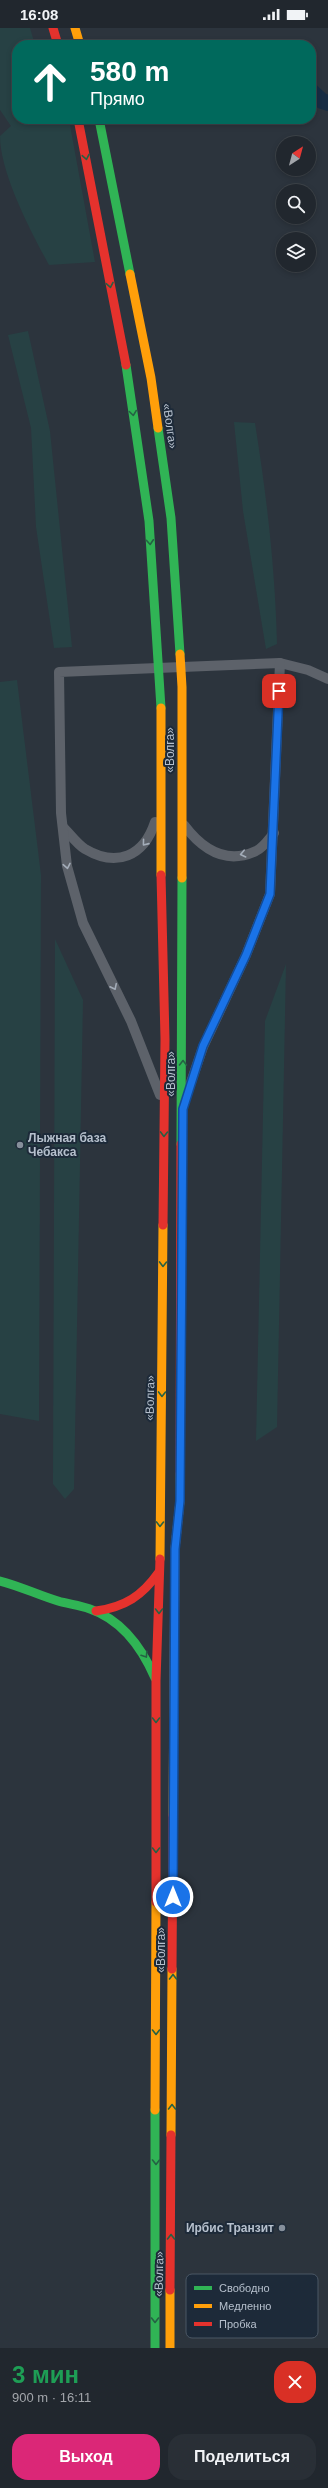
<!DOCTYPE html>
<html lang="ru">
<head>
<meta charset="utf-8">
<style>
  :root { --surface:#21272e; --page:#292f36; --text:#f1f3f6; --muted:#a2a5aa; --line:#3e444a; --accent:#db2777 }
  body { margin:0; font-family:Helvetica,sans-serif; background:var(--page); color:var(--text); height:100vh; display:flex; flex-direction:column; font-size:15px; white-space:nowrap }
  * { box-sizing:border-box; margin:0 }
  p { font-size:13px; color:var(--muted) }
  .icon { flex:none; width:22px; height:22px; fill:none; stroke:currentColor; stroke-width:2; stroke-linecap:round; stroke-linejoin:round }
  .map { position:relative; height:2320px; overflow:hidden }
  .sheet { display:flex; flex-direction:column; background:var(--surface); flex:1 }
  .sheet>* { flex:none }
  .hud { position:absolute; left:12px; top:12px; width:304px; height:84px; border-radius:16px; box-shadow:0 2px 6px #0003,0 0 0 1px var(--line); background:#00695c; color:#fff; overflow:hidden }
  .needle { width:26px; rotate:36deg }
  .controls { position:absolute; left:276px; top:108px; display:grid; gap:8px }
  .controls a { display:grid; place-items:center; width:40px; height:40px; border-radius:50%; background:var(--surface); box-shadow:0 2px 6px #0003,0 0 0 1px var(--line); font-size:20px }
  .pin { position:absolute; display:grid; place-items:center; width:34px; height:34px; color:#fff; margin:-17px; border-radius:8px; box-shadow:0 2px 6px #0006 }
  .me { position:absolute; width:44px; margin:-22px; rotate:0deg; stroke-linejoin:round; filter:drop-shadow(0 0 3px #0008) }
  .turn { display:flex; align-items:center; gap:14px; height:84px; padding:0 12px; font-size:18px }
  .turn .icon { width:52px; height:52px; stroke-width:2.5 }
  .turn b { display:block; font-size:28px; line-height:34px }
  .round { display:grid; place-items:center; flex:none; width:42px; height:42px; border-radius:16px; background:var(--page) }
  .summary { display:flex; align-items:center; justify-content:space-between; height:68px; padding:0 12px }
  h1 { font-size:24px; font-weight:700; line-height:30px; color:#1e9e55 }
  .button { display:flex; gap:8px; margin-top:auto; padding:8px 12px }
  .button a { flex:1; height:46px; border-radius:16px; background:var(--accent); color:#fff; font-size:16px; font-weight:700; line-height:46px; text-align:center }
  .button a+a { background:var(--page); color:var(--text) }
  .status { display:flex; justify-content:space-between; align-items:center; height:28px; padding:0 20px; background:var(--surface); direction:ltr }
  .status svg { height:11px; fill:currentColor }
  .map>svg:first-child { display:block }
</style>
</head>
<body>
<div class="status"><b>16:08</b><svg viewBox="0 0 49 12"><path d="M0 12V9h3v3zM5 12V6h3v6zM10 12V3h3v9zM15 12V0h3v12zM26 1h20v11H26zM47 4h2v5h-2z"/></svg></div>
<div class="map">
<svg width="328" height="2320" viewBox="0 0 328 2320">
  <rect width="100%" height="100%" fill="#2c343d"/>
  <!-- green -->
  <g fill="#274144">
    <path d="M0,0H30L35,17H17V91H62L70,97L95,234L49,237C31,204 0,145 0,108L11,98L0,82Z"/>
    <polygon points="28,303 50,403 72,619 54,620 36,499 31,400 8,307"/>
    <path d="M234,394L255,395C267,471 275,539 277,616L266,621L243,483Z"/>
    <polygon points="17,652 41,847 39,1393 0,1386 0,654"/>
    <polygon points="55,911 83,972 74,1461 65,1471 53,1456"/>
    <polygon points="286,936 277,1399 256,1413 265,993"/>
  </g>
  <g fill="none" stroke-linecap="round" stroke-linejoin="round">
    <!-- river -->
    <polyline stroke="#172c43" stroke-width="16" points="311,63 322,73 328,75"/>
    <!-- street -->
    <g stroke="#5d626a" stroke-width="10">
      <path d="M184,797C202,821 226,837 256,823C263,820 269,811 274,805"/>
      <path d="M63,799C70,806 77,816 85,821C117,840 144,828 155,794"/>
      <polyline points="160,1067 131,993 83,895 67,838 61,785 59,644 280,635 308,642 328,651"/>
      <polyline points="186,1069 203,1019 246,927 270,866 280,635"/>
    </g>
    <!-- fast -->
    <g stroke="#30b455" stroke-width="9">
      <polyline points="99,91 130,246"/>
      <polyline points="126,337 149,493 161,680"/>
      <polyline points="158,400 171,490 180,626"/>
      <polyline points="181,1116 182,850"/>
      <path d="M0,1553C20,1558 38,1567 58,1573C68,1576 80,1577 90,1581C122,1592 142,1620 155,1650"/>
      <polyline points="155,2320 155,2082"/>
    </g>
    <!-- slow -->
    <g stroke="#ff9f0a" stroke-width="9">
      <polyline points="75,0 80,17"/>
      <polyline points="130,246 151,350 158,400"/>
      <polyline points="180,626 182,659 182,850"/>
      <polyline points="161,680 161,847"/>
      <polyline points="160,1531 163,1197"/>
      <polyline points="173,1787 175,1521 180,1473 180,1446"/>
      <polyline points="155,2082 156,1874"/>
      <polyline points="171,2107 172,1941"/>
      <polyline points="170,2320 170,2262"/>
    </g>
    <!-- jam -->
    <g stroke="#e5322d" stroke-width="9">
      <polyline points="53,0 58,17"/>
      <polyline points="78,91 126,337"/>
      <polyline points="161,847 165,1011 163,1197"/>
      <polyline points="180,1446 181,1116"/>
      <path d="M96,1583C125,1579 142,1568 159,1544"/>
      <polyline points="156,1874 156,1653 160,1531"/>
      <polyline points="172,1941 173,1787"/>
      <polyline points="170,2262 171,2107"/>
    </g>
  </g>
  <!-- one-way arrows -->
  <defs><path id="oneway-chevron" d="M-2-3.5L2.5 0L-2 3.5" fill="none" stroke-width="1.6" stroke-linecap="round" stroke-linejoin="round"/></defs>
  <g stroke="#256144">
    <use href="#oneway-chevron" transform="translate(86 129) rotate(79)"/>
    <use href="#oneway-chevron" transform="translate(110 257) rotate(79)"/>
    <use href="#oneway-chevron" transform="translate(133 385) rotate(82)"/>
    <use href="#oneway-chevron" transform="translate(150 514) rotate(86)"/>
    <use href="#oneway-chevron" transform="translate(183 1035) rotate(-90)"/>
    <use href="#oneway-chevron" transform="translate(164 1106) rotate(91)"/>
    <use href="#oneway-chevron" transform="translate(163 1236) rotate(91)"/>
    <use href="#oneway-chevron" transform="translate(162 1366) rotate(91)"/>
    <use href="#oneway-chevron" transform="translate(160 1496) rotate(91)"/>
    <use href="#oneway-chevron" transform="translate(159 1583) rotate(90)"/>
    <use href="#oneway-chevron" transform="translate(145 1627) rotate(57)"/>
    <use href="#oneway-chevron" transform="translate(156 1692) rotate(90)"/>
    <use href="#oneway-chevron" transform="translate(156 1822) rotate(90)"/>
    <use href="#oneway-chevron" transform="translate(173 1949) rotate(-90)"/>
    <use href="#oneway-chevron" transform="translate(156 2004) rotate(90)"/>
    <use href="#oneway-chevron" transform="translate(172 2079) rotate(-90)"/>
    <use href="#oneway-chevron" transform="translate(156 2134) rotate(90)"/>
    <use href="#oneway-chevron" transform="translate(171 2209) rotate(-90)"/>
    <use href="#oneway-chevron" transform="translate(155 2292) rotate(90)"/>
  </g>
  <g stroke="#a4adb9">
    <use href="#oneway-chevron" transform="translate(145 815) rotate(129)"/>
    <use href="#oneway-chevron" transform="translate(243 826) rotate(167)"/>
    <use href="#oneway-chevron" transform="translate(67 838) rotate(79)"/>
    <use href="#oneway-chevron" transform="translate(114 959) rotate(64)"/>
  </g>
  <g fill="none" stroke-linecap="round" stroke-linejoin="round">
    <!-- route casing -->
    <g stroke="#114b97" stroke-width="10">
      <polyline id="route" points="173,1869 175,1521 180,1473 183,1081 203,1018 246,927 270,866 279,663"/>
    </g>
    <!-- route -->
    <use href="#route" stroke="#1a73e8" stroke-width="7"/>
  </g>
  <!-- markers -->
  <g fill="#868f9b" stroke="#1d2a39" stroke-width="1.5">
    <circle cx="20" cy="1117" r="4"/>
    <circle cx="282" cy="2200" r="4"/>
  </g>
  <g text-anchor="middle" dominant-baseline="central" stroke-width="4" stroke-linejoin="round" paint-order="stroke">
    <!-- street labels -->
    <g font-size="12" fill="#b6c0cd" stroke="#1d2a39">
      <text transform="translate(170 398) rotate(82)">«Волга»</text>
      <text transform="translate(170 722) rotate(-90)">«Волга»</text>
      <text transform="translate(171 1046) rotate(-90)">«Волга»</text>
      <text transform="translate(150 1370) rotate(-89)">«Волга»</text>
      <text transform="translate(161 1922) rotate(-90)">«Волга»</text>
      <text transform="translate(159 2246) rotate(-89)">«Волга»</text>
    </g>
    <!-- poi labels -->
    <g font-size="12" font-weight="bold" fill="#b6c0cd" stroke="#1d2a39" text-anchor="start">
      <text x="28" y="1110">Лыжная база<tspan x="28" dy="14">Чебакса</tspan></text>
      <text x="274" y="2200" text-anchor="end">Ирбис Транзит</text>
    </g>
  </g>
  <!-- legend -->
  <rect x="186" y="2246" width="132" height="64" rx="6" fill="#1d2a39" stroke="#4b5765" stroke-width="1"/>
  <rect x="194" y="2258" width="18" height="4" fill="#30b455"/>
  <rect x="194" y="2276" width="18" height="4" fill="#ff9f0a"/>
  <rect x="194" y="2294" width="18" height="4" fill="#e5322d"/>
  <g font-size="11" fill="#b6c0cd">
    <text x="219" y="2264">Свободно</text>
    <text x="219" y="2282">Медленно</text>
    <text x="219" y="2300">Пробка</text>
  </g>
</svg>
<div class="controls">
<a><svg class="needle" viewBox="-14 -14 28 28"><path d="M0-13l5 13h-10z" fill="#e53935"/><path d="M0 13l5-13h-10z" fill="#a2a5aa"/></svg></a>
<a><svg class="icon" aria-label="search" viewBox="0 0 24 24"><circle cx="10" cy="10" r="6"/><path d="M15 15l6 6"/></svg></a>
<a><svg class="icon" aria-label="layers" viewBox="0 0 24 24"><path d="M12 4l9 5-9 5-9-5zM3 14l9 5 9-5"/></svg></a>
</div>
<div class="pin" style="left:279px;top:663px;background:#d93025"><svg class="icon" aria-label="arrive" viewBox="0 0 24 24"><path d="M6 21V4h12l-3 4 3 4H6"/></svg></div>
<svg class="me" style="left:173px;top:1869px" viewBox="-20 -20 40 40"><circle r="17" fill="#1a73e8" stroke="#fff" stroke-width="3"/><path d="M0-11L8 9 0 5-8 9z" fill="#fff"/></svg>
<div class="hud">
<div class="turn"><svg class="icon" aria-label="ahead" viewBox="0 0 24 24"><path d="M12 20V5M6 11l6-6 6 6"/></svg><div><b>580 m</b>Прямо</div></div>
</div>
</div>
<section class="sheet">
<div class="summary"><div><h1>3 мин</h1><p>900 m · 16:11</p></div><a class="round" style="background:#d93025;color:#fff"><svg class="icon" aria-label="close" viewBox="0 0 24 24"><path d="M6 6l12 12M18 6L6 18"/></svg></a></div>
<div class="button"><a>Выход</a><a>Поделиться</a></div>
</section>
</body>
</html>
